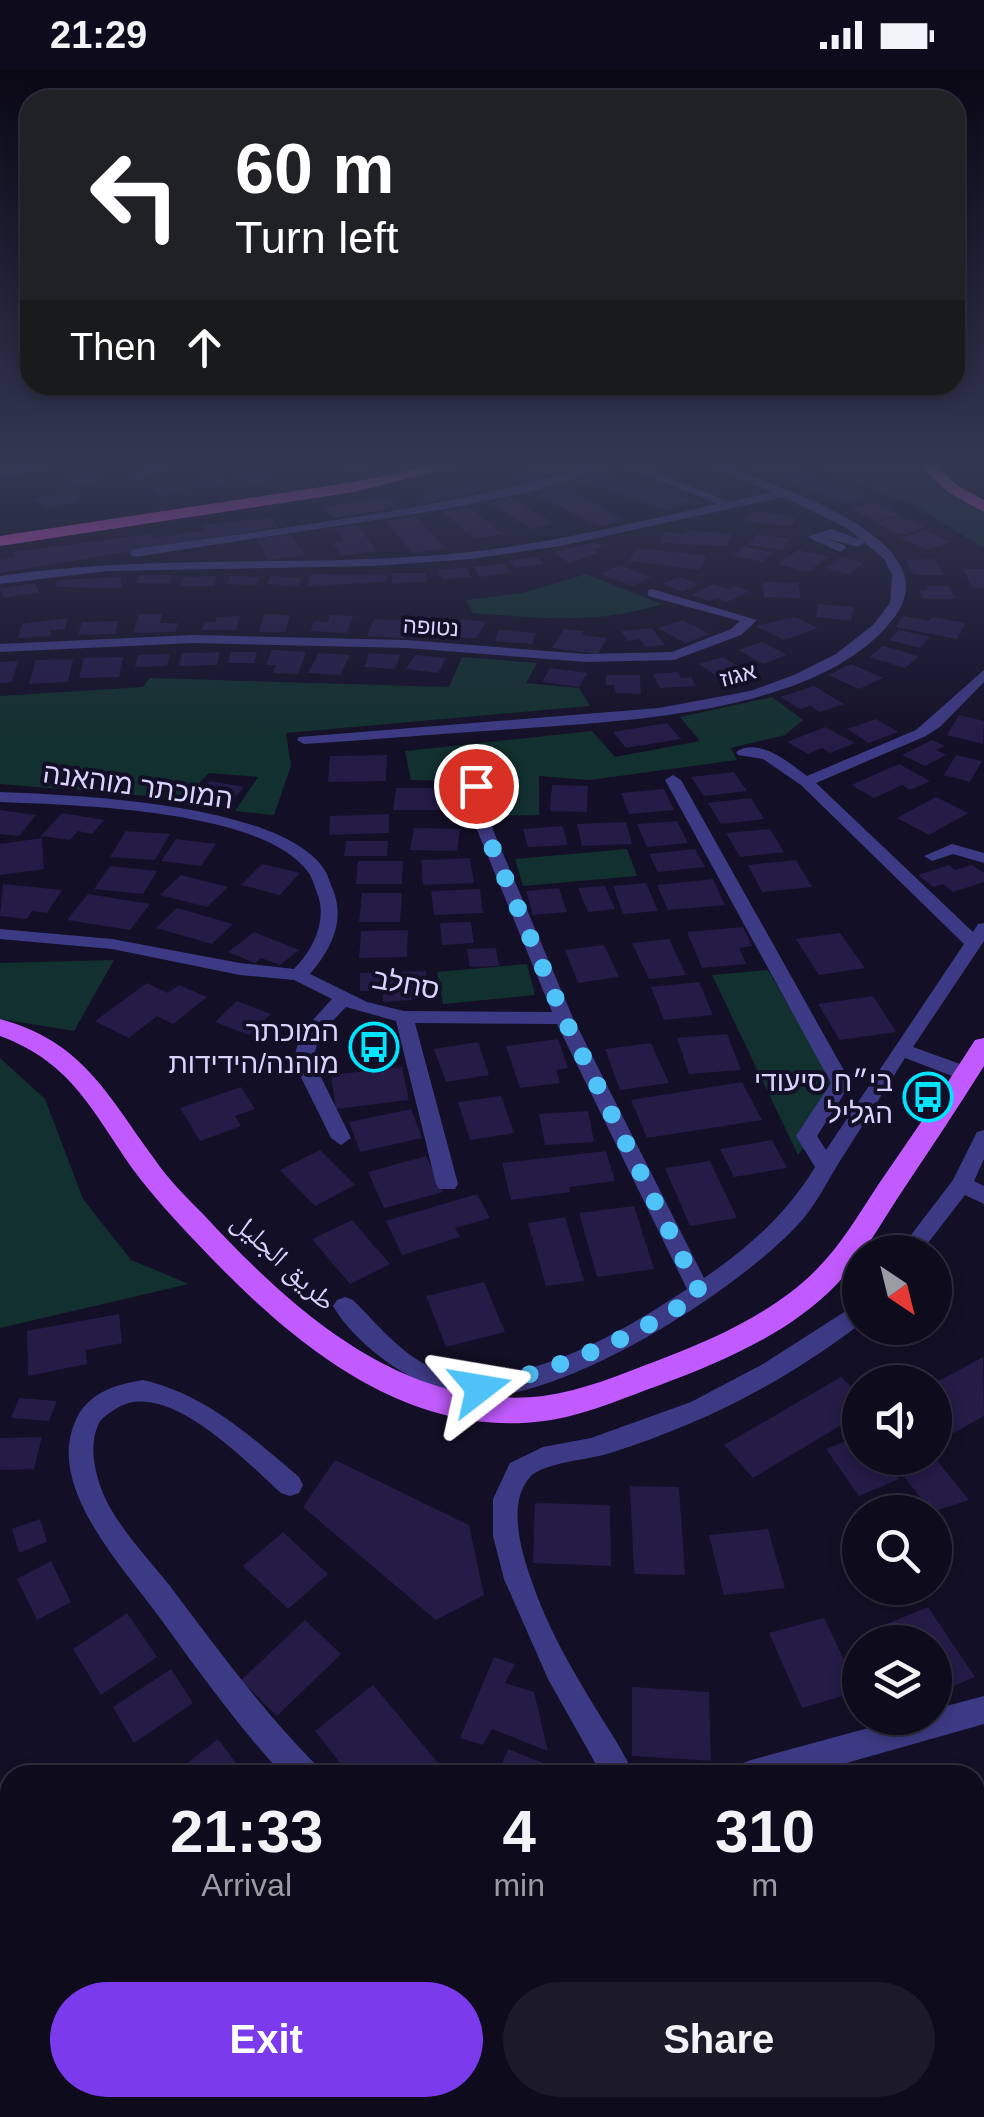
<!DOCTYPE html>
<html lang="en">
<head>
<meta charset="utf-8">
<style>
  :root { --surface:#0e0b1c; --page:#1c1929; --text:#f1f3f6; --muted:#9b9ba3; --line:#2e2b3b; --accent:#7c3aed }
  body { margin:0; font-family:Helvetica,"Noto Naskh Arabic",Heebo,sans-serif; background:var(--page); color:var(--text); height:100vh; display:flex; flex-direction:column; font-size:38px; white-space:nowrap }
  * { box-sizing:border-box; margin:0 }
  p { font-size:32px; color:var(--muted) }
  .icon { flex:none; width:55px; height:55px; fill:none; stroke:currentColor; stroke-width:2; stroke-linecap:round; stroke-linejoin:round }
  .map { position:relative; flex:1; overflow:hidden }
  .drawer { position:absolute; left:0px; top:1695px; width:985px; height:352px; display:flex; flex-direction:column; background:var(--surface); border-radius:30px 30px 0 0; box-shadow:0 5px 15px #0003,0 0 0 2px var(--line) }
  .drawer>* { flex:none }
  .hud { position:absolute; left:20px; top:20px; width:945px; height:305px; border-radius:30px; box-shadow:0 5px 15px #0003,0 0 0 2px var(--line); background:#202124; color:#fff; overflow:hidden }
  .needle { width:65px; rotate:145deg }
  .controls { position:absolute; left:842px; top:1165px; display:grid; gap:20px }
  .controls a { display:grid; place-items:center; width:110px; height:110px; border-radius:50%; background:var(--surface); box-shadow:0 5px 15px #0003,0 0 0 2px var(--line); font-size:50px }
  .pin { position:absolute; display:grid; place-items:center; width:85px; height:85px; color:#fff; margin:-42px; border:5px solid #fff; border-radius:50%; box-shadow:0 2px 10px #0007 }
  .me { position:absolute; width:110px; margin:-55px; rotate:76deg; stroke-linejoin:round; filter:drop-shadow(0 0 8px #0008) }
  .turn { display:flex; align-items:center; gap:35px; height:210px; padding:0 50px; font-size:45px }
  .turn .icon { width:130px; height:130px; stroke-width:2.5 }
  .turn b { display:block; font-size:70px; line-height:85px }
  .then { display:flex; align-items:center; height:95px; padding:0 50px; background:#0003; gap:20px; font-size:38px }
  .eta { display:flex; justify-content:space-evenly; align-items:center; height:170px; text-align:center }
  .eta b { font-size:60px; font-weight:700; line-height:70px }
  .cta { display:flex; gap:20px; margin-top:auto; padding:20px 50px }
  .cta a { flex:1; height:115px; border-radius:60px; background:var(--accent); color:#fff; font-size:40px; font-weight:700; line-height:115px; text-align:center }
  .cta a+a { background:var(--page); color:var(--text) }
  .status { display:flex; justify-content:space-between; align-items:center; height:70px; padding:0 50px; background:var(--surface); direction:ltr }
  .status svg { height:28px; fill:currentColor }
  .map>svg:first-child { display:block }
</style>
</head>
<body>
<div class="status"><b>21:29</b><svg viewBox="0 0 49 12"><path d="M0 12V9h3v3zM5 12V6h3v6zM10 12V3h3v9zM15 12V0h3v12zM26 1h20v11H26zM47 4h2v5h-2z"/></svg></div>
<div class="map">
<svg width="984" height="2047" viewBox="0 0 984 2047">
  <rect width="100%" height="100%" fill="#130f26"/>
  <!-- green -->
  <g fill="#12302f">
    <polygon points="808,393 916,393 984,435 984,478 912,434"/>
    <path d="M586,504L662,534C596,555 541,548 473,543L466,530L523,523Z"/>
    <polygon points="462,587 537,593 526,613 579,618 590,636 286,663 291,696 274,745 235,741 258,707 209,703 183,729 0,714 0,626 143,617 150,608 449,617"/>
    <polygon points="772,627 803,650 785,665 731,678 737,690 590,710 539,706 539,745 486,746 486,712 411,710 405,681 592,661 615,687 700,671 680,647"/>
    <polygon points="627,779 637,806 523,816 515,789"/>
    <polygon points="114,890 74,961 0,949 0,893"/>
    <polygon points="527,894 535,925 443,934 437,902"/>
    <polygon points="768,900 842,1028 798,1085 712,905"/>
    <polygon points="0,988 45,1029 83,1129 131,1190 189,1214 0,1258"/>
  </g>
  <!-- building -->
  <g fill="#241b47">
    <polygon points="369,393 376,397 351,403 338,395"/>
    <polygon points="549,393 574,399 524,413 507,405"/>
    <polygon points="737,393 774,393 785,398 762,404"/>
    <polygon points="792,398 816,409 869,428 847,434 770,404"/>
    <polygon points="257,400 275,410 249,414 236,405"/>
    <polygon points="601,401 613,405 586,414 574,409"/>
    <polygon points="101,404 105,409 71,415 65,407"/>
    <polygon points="222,406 228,415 201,419 196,410"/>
    <polygon points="616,408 644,418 650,416 691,431 665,441 597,414"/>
    <polygon points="479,414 489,420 429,433 421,427 433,425 428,421"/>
    <polygon points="171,415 188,422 159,427 150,419"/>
    <polygon points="563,419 625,450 600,457 539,426"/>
    <polygon points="78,423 78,432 46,438 33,429"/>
    <polygon points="388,427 398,438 333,448 324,437"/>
    <polygon points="511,428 554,453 532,459 490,433"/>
    <polygon points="874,432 900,444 876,451 851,439"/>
    <polygon points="469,437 503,464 475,469 443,442"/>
    <polygon points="758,442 786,445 796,449 793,455 781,456 744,450 747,444"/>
    <polygon points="416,446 445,478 413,483 385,451"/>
    <polygon points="899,446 926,457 902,465 875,453"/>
    <polygon points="271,448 279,457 0,503 0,490 15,487 13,482 152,464 155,468 205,460 201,455"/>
    <polygon points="358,455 376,481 341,486 333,473 344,471 334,458"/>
    <polygon points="687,460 731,464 727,476 660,473 665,462 686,464"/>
    <polygon points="924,460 952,472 928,480 900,468"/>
    <polygon points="291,464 305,485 269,490 256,469"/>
    <polygon points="756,464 789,469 782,480 749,475"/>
    <polygon points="596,472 603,477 593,479 598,483 569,493 553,482"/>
    <polygon points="744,476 774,483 763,492 733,485"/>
    <polygon points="637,478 707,486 700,500 629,491"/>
    <polygon points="798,480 828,487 808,502 778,494"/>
    <polygon points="538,487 544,494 515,498 508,491"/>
    <polygon points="841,487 863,493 849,504 826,498"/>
    <polygon points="934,489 944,505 914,505 905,490"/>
    <polygon points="504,494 510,503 480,507 474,497"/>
    <polygon points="619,495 651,507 633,516 600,504"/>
    <polygon points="467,498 471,507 442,509 438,500"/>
    <polygon points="963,499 984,499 984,518 973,518"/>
    <polygon points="393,503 426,503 426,512 392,513"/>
    <polygon points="311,504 387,505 385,512 307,516"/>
    <polygon points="139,505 172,505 170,513 136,513"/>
    <polygon points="216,506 214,516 180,516 183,507"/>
    <polygon points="230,506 260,507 257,515 227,514"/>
    <polygon points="271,506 302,508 298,516 267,514"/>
    <polygon points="122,507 121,518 56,517 57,510"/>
    <polygon points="679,507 699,514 683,522 662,514"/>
    <polygon points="762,512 798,513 801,528 764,527"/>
    <polygon points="35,513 39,522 4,528 0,519"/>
    <polygon points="714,514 729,519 736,516 749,521 727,532 717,528 710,531 691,525"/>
    <polygon points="926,516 949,516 956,529 923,529 919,520 928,520"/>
    <polygon points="819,534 854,537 851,551 816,547"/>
    <polygon points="139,544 162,544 160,553 178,553 175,562 133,563"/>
    <polygon points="264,544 290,545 285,562 259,562"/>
    <polygon points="330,545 353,546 347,563 310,561 314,551 328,552"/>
    <polygon points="240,546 236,560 202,560 205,552 215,552 217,547"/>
    <polygon points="903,546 929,551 932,547 966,553 957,569 896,557"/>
    <polygon points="795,547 818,558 784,570 756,556"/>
    <polygon points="68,548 65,559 51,560 50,566 18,568 22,554"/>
    <polygon points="374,549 410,551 403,568 367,566"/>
    <polygon points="461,549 486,552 476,568 429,567 439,552 458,554"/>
    <polygon points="683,550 710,564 685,573 658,558"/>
    <polygon points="118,551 115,564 78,565 82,552"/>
    <polygon points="652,558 665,575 646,577 640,569 628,571 621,561"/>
    <polygon points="564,559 584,561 582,565 607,568 598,584 552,578"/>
    <polygon points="499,560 536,563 532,574 495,571"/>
    <polygon points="899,560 930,567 920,578 889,570"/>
    <polygon points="762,572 787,585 763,594 738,580"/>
    <polygon points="883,576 919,586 905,598 869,587"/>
    <polygon points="272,580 306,582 298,604 273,603 276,595 266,595"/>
    <polygon points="220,582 217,595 179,596 182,583"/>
    <polygon points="231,582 257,582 254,593 228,593"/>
    <polygon points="319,583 350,585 340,605 308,603"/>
    <polygon points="369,583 400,585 395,599 364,597"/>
    <polygon points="170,584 167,596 135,597 138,585"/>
    <polygon points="415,585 446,588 438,603 406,599"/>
    <polygon points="123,587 119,607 79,608 84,588"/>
    <polygon points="723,587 755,607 739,612 727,604 719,607 699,594"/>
    <polygon points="73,589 68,612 29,614 36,590"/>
    <polygon points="18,591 12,612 0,613 0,592"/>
    <polygon points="851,594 883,608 859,619 828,605"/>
    <polygon points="550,598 587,603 579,617 542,612"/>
    <polygon points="678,602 681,608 691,607 696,616 660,618 653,604"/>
    <polygon points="606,605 640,605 641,624 615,623 614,615 606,615"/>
    <polygon points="814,616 844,634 820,642 810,636 800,639 780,627"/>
    <polygon points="959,645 984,651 983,674 947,665"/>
    <polygon points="876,649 898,662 869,673 847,659"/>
    <polygon points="667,653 681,669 626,678 613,662"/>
    <polygon points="825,657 855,673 830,683 822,678 808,684 787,672"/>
    <polygon points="932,670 945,676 936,680 946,685 925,696 902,685"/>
    <polygon points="387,685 386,711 328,712 330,686"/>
    <polygon points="956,685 982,691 970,712 944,705"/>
    <polygon points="899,694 930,711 910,720 902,715 874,728 851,715"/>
    <polygon points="734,702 747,721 704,726 691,707"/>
    <polygon points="210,711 244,717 225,739 190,733"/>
    <polygon points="552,715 588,716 587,742 550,741"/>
    <polygon points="396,718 466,718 465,740 393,740"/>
    <polygon points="664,719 674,740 629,744 621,723"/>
    <polygon points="936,727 968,743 929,765 897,748"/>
    <polygon points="751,728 764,749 721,754 708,733"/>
    <polygon points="0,740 36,745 19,766 0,764"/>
    <polygon points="62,743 104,750 92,764 78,761 70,770 41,766"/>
    <polygon points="389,744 389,763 329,765 330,746"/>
    <polygon points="677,751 688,773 647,777 637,754"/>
    <polygon points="626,752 632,774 582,776 577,754"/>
    <polygon points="563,756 568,775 528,777 523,759"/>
    <polygon points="414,758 460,759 457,781 410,780"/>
    <polygon points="770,759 784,782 740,787 726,763"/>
    <polygon points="126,761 170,764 155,790 110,787"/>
    <polygon points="42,768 44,799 0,805 0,774"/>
    <polygon points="176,769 216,774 201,796 161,791"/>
    <polygon points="346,771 388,771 387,786 344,786"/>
    <polygon points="695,779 705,797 658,802 649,784"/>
    <polygon points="470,788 474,813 423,815 421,790"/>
    <polygon points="796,790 812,817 762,822 748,795"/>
    <polygon points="358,791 403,791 402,814 356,814"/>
    <polygon points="262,794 300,803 280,825 241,815"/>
    <polygon points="949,795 955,800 972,795 984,803 984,812 953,822 943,814 933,817 918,805"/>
    <polygon points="110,796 157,801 143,824 94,819"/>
    <polygon points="181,805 228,817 207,837 160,825"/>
    <polygon points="713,809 725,835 668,840 657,815"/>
    <polygon points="646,813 658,841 623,844 613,816"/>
    <polygon points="3,814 62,820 47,843 32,841 27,849 0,846"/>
    <polygon points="605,816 615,839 588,842 578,818"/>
    <polygon points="559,818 567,842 533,845 526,821"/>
    <polygon points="480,819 483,843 434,845 431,821"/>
    <polygon points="362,823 402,823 400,852 359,852"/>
    <polygon points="88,824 150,834 130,860 67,850"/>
    <polygon points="177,838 233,854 212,874 156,858"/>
    <polygon points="471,852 474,873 442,875 440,853"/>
    <polygon points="743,857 752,876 739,878 746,894 702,898 687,862"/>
    <polygon points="408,860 407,887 359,888 361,861"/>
    <polygon points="254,862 299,880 280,895 261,888 255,893 228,882"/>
    <polygon points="840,863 865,898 819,905 796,869"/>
    <polygon points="669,869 686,905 649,909 632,873"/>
    <polygon points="604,875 619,907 578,913 565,880"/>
    <polygon points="496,878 499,896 470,897 467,879"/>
    <polygon points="426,901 427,920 413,920 413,930 383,932 383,920 360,921 360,903"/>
    <polygon points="699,912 713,945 664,950 651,917"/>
    <polygon points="147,913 168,923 179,915 207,927 173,954 157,946 129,968 95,951"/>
    <polygon points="873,926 896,962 840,970 818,934"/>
    <polygon points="237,931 271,944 249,965 215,952"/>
    <polygon points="727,964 741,1000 689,1004 677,968"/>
    <polygon points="558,969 568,998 556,1000 560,1013 520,1018 506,976"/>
    <polygon points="478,972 489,1005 446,1012 434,979"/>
    <polygon points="651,973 669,1013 620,1020 605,979"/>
    <polygon points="402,997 409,1030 336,1039 331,1005"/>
    <polygon points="742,1012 762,1050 647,1068 631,1030"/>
    <polygon points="241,1017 255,1039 235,1046 241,1056 200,1071 180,1038"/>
    <polygon points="501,1026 514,1063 470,1070 458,1032"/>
    <polygon points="411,1039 422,1068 360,1082 349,1052"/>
    <polygon points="588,1041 594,1072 545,1075 539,1044"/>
    <polygon points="772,1070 787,1098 734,1107 720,1079"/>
    <polygon points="320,1080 355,1115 315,1136 280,1100"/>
    <polygon points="606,1081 615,1111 569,1117 570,1122 511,1130 502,1093"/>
    <polygon points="426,1086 443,1122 384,1138 368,1102"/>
    <polygon points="710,1091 737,1148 690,1156 665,1098"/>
    <polygon points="477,1124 490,1148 455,1158 460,1167 402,1185 386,1151"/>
    <polygon points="634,1136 654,1199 597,1207 579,1143"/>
    <polygon points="565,1147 584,1211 546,1216 528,1153"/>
    <polygon points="352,1150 390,1194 350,1214 312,1169"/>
    <polygon points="484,1212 505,1262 446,1277 426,1226"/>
    <polygon points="119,1244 122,1273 86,1280 87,1294 28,1306 27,1261"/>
    <polygon points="983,1287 984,1346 954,1363 935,1344 935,1313"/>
    <polygon points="841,1307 860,1325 860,1344 753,1408 724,1375"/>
    <polygon points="19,1328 57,1331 49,1351 11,1348"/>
    <polygon points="860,1365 860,1388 883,1388 899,1409 859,1426 826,1379"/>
    <polygon points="42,1367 34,1399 0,1400 0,1368"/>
    <polygon points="889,1388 935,1388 969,1430 932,1442"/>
    <polygon points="335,1390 469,1455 484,1525 436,1550 303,1437"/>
    <polygon points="630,1416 679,1417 685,1505 634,1504"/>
    <polygon points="535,1433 610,1435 611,1496 533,1493"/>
    <polygon points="40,1449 47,1472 19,1483 12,1459"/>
    <polygon points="768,1459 785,1518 724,1525 709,1465"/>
    <polygon points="283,1462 328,1504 288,1539 243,1496"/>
    <polygon points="51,1491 71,1532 37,1550 17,1509"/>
    <polygon points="928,1537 975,1607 935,1624 935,1572 879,1572 872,1560"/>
    <polygon points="127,1543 157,1587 101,1625 73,1579"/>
    <polygon points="824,1548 859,1621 802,1638 769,1563"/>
    <polygon points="305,1550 341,1584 277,1646 241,1610"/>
    <polygon points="494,1587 515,1594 505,1613 534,1622 548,1681 492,1659 483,1675 460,1668"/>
    <polygon points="171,1599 193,1633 134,1673 113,1637"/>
    <polygon points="373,1615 448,1705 350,1705 315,1661"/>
    <polygon points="632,1617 709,1622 711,1691 632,1686"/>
    <polygon points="218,1669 245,1705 180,1705 177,1701"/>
    <polygon points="508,1679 566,1702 565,1705 497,1705"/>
    <polygon points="975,1709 984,1730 984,1758 975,1760"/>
    <polygon points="513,2038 599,2038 598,2047 533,2047 513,2041"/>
    <polygon points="743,2038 850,2038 854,2047 746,2047"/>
  </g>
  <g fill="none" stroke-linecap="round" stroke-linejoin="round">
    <!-- minor -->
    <g fill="#3d3a85" fill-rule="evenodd">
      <polygon points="43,393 66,393 0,407 0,401"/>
      <polygon points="159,393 172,393 142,410 133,408"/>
      <path d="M603,393H634L729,432L772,422L701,393H716C765,413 957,468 893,549C817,647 614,651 501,660C435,664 370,670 304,674L297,670L299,667L659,638L750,621L794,605L836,584L873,555L890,533L892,505L884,489L847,458L783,427L560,476L471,489L373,496L107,501L0,514V506C141,485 283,496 425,486C524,480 620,456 717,434L619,394L529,422L446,439L135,487L129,483L135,479C292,456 450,439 603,393Z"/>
      <polygon points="831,459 862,470 864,473 858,477 825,468 844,475 846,478 840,482 807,467"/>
      <polygon points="652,519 757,550 741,565 674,590 586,592 407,578 193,573 0,582 0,574 193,565 407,570 586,584 672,582 731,559 740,551 648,526 648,520"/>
      <path d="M984,600V612L941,656L926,666L816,713L973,862L978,854L984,853V871L913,977L974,999L977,1004L974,1009H960L905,988C883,1022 862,1057 840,1091C828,1110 818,1131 803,1149C744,1217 568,1329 476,1327C426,1326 358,1279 333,1236L337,1230L345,1227L353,1230C378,1255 408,1292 443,1302C518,1324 626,1260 687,1219L557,954L415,953L458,1114L455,1119H439L436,1114L396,951L346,937L319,965L313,991L351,1068L341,1075L331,1068L293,991L301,963L332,929L294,910L240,905L112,879L0,869V859L112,869L240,893L294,899C313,880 328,850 317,823C315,817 312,807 308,802C263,739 73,735 0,732V722C74,725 280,733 324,799C328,805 330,813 333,820C346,851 330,881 310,904L367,932L404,941L552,942L477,760L468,716L476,711L481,713L493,760L573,948L704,1208C748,1178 787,1144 815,1097L796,1066L831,1013L665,710L673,705L681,710L851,1013L817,1066L826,1080L964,874L801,715L763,689L738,685L736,682C759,667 788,692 807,706L916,660Z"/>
      <polygon points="952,774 984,783 984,793 953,784 932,791 924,786"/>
      <polygon points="984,1060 984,1089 974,1111 984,1116 984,1134 965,1125 921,1182 898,1182 953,1110 977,1062"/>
      <path d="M860,1232V1254C785,1312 700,1355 610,1383C590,1390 544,1392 530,1407C507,1432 521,1481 531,1509C546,1555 571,1598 596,1639C609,1660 624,1682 634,1705H602L548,1609L504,1509L493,1466V1429L510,1393L543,1377L591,1368L691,1332L763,1294Z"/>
      <path d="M143,1310C207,1325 250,1366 299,1407L303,1415L299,1423L290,1426L281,1423C246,1392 164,1304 114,1340C108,1344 101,1348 98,1355C88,1378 96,1409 106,1430C122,1462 148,1488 170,1516C216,1577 261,1639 315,1694L319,1705H283C238,1656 199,1602 160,1548C124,1498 46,1418 75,1352C87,1323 114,1315 143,1310Z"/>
      <polygon points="984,1626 984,1654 804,1705 736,1705 740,1694 751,1690 905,1648 935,1648 935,1639"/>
      <polygon points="650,2038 684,2038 683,2047 647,2047"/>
    </g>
    <!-- primary -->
    <path fill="#c25bff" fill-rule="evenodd" d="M0,949C82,971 107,1024 153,1087C167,1108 185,1126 203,1144C291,1239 403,1342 543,1326C582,1321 622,1304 659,1290C714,1269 773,1243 816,1200C841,1175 859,1144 878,1115C911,1067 944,1019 975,970L984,968V996C956,1041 926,1085 897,1129C877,1160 861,1189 837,1214C790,1263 722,1292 660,1315C623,1328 584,1346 544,1351C402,1370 285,1267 195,1171C174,1149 153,1126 135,1102C93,1043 73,993 0,966Z"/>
    <!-- trunk -->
    <g fill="#e055d1" fill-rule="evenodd">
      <polygon points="441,393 468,393 354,422 0,476 0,466 354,412"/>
      <polygon points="917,393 933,393 958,416 984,430 984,442 948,422"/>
    </g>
  </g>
  <!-- sky -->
  <linearGradient id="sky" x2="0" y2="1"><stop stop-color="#0a0815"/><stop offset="0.58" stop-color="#333752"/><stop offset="1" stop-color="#333752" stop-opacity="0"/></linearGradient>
  <rect width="984" height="680" fill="url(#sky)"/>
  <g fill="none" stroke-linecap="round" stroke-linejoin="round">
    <!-- route -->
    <path stroke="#4fc3f7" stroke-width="18" stroke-dasharray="0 32.4" d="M476,716L485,760L564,948L700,1223C632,1270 560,1298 480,1318"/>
  </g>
  <!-- icons -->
  <defs>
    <g id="bus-ring" transform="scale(2.5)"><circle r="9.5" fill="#130f26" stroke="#00e5ff" stroke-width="1.5"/><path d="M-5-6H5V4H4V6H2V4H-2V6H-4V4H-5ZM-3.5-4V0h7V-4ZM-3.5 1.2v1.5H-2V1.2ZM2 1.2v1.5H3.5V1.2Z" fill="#00e5ff"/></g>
  </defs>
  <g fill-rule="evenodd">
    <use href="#bus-ring" x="374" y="977"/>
    <use href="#bus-ring" x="928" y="1027"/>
  </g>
  <g text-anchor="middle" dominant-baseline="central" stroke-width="8" stroke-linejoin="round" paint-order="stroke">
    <!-- far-street labels -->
    <g font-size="22" fill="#d9d4ff" stroke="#130f26">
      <text transform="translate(431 557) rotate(4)">נטופה</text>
      <text transform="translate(738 605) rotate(-15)">אגוז</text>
    </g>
    <!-- street labels -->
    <g font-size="28" fill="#d9d4ff" stroke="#130f26">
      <text transform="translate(138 716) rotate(8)">המוכתר מוהאנה</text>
      <text transform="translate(406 914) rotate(10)">סחלב</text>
      <text transform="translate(284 1191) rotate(43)">طريق الجليل</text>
    </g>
    <!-- poi labels -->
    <g font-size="28" fill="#d9d4ff" stroke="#130f26" text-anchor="end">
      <text x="339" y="961">המוכתר<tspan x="339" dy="32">מוהנה/הידידות</tspan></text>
      <text x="893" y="1011">בי״ח סיעודי<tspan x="893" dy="32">הגליל</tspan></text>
    </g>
  </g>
</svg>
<div class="controls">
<a><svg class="needle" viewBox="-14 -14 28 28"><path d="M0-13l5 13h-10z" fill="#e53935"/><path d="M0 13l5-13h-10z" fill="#9b9ba3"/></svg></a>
<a><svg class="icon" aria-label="sound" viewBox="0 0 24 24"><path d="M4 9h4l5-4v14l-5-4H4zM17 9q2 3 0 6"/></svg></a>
<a><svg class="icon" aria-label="search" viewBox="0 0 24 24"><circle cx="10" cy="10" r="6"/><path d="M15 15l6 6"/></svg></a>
<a><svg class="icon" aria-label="layers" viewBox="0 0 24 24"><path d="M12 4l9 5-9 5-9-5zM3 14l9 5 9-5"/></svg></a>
</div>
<div class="pin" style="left:476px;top:716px;background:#d93025"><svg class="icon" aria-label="arrive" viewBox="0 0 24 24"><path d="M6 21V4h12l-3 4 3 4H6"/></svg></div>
<svg class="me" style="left:480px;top:1318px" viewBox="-20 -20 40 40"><path d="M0-17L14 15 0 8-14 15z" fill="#4fc3f7" stroke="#fff" stroke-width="4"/></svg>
<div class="hud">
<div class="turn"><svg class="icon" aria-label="left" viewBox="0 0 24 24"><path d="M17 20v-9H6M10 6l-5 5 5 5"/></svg><div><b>60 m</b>Turn left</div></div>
<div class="then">Then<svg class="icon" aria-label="ahead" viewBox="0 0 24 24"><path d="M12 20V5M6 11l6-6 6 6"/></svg></div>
</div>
<section class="drawer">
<div class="eta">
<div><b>21:33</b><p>Arrival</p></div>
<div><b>4</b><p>min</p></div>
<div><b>310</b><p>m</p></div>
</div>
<div class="cta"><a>Exit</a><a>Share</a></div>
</section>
</div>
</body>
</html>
